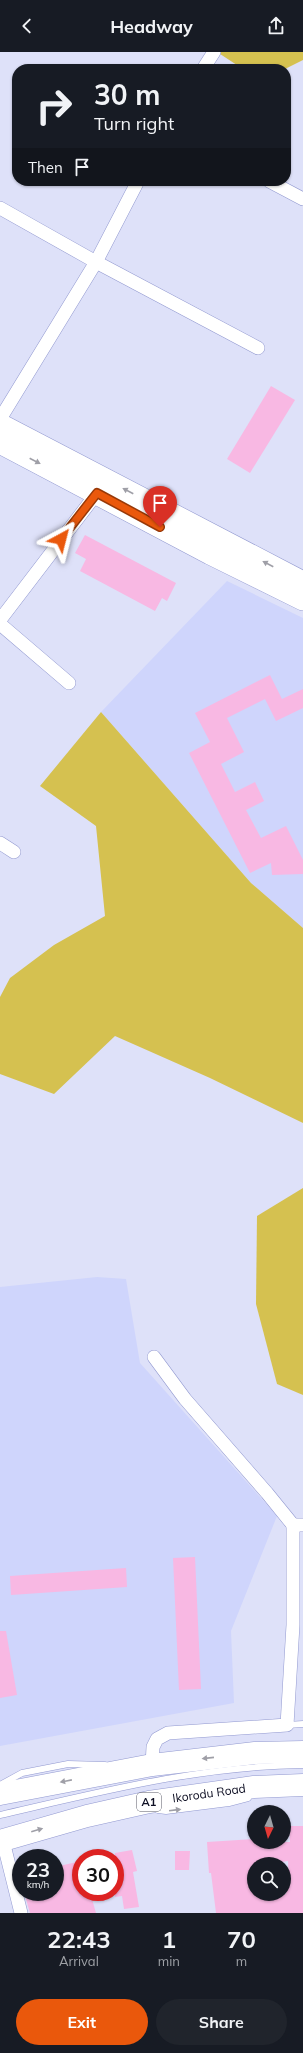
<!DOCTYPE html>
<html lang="en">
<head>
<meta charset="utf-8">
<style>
  :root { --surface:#171b24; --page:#20242c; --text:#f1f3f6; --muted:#9ea1a6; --accent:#ea580c }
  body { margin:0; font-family:Mulish,sans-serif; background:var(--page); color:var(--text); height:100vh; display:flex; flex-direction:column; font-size:15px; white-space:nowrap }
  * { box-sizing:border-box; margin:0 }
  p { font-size:13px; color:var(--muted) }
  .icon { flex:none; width:22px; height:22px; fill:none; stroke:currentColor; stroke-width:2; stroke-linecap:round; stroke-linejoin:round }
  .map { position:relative; height:1861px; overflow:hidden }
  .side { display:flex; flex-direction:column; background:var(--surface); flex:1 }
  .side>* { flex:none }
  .top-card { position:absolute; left:12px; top:12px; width:279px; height:122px; border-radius:16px; box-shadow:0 1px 3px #0004; background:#171b24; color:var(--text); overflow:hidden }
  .needle { width:26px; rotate:185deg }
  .tools { position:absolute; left:247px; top:1753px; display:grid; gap:8px }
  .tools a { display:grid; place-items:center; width:44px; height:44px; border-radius:50%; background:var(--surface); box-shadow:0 1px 3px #0004; font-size:20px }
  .speed { position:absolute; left:12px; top:1797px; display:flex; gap:8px; font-size:20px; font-weight:700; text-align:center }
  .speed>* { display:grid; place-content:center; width:52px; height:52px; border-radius:50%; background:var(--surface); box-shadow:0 1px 3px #0004; line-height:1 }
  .speed small { font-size:10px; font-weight:400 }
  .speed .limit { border:6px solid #d22; background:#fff; color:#111 }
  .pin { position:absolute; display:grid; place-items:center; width:34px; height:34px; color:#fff; margin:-41px -17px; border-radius:50% 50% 50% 0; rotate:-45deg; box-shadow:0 0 4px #0007 }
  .pin .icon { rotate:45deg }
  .me { position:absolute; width:44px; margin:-22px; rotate:38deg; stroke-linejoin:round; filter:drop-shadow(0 0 3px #0008) }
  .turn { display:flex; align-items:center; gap:14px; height:84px; padding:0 16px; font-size:18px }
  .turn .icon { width:52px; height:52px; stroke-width:2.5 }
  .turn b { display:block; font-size:28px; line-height:34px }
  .then { display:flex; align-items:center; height:38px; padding:0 16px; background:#0003; gap:8px; font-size:15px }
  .eta { display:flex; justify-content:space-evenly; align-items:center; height:68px; text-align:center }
  .eta b { font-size:24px; font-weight:700; line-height:28px }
  .action { display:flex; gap:8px; margin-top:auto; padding:8px 16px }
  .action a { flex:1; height:46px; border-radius:24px; background:var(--accent); color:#fff; font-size:16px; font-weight:700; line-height:46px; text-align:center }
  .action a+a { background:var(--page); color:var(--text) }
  header { display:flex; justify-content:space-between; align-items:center; height:52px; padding:0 16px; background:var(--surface); font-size:18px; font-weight:700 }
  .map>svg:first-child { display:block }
</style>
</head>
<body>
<header><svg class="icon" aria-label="back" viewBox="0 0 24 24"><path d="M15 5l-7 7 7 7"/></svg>Headway<svg class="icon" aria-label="share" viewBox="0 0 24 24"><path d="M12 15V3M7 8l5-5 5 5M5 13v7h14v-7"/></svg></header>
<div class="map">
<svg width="303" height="1861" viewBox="0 0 303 1861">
  <rect width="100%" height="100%" fill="#dee1f9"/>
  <!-- built -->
  <g fill="#cfd5fc">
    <polygon points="227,529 303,566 303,876 251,831 101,660"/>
    <polygon points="97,1225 126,1227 140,1311 277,1464 231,1579 234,1651 0,1694 0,1235"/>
  </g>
  <!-- green -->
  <g fill="#d5c150">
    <polygon points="217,0 303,0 303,8 285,17 243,17"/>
    <polygon points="101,660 251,831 303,876 303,1071 210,1026 115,984 54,1042 0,1022 0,945 10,926 54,893 105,864 96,774 40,734"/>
    <polygon points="303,1136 303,1343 277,1332 256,1252 257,1164"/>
  </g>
  <!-- building -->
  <g fill="#f8b8e3" fill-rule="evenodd">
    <polygon points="271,334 295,348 250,421 227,407"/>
    <polygon points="85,483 176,531 167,549 162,546 155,559 80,519 86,507 75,501"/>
    <polygon points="270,623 282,647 303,637 303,656 276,669 265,647 227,666 244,700 221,712 235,740 255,730 264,749 246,758 261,786 286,774 303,808 303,822 272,823 271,811 250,821 189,701 210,690 195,661"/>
    <polygon points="195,1505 201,1637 179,1638 173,1506"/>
    <polygon points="126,1516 127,1535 11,1543 10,1524"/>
    <polygon points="0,1579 6,1579 17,1643 0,1646"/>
    <path d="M289,1774H303V1861H216L211,1821H209L207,1790L254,1787V1790H290ZM288,1809L289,1836H286V1842H254V1812H269Z"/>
    <polygon points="132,1798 137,1819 133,1820 139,1855 124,1857 122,1844 115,1845 115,1801"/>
    <polygon points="175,1799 190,1799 189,1818 175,1818"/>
    <polygon points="81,1809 81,1840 90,1840 96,1861 30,1861 24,1840 55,1840 55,1815"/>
  </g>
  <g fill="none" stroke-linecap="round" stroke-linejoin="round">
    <!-- service casing -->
    <g stroke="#9299d0" stroke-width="7">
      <g id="service">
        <polyline points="287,1673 303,1672"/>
        <polyline points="0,1733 22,1721 68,1712 105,1713"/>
        <polyline points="158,1758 166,1759 229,1751 248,1746"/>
        <path d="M0,1763C100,1740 200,1714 303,1713"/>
      </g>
    </g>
    <!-- minor casing -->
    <g stroke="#9299d0" stroke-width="14">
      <g id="minor">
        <polyline points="203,17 214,0"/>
        <polyline points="269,129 303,147"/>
        <polyline points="0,156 96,210 258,296"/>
        <polyline points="0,367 96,210 138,129"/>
        <polyline points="0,568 97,441"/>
        <polyline points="0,572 69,631"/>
        <polyline points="0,791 14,800"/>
        <polyline points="154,1305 185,1347 267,1441 293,1473"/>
        <polyline points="152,1713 153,1695 157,1687 168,1681 287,1673 293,1573 293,1473 303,1473"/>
        <polyline points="3,1789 21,1861"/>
      </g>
    </g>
    <!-- primary casing -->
    <g stroke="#9299d0" stroke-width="22">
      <g id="primary">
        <polyline points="0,372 303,530"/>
        <polyline points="0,391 210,502 303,548"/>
      </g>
    </g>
    <!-- trunk casing -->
    <g stroke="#9299d0" stroke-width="23">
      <g id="trunk">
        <polyline points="0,1742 152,1713 255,1701 303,1700"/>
        <polyline points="0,1789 87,1764 149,1750 254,1735 303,1733"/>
      </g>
    </g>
    <!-- service -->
    <use href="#service" stroke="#fff" stroke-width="6"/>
    <!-- minor -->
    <use href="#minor" stroke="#fff" stroke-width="13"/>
    <!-- primary -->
    <use href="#primary" stroke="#fff" stroke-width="21"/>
    <!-- trunk -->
    <use href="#trunk" stroke="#fff" stroke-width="22"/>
  </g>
  <!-- one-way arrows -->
  <defs><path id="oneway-solid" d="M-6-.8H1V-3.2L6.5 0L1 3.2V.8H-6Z"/></defs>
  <g fill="#9f9fa7">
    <use href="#oneway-solid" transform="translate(35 409) rotate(27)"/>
    <use href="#oneway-solid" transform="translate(128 439) rotate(-152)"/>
    <use href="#oneway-solid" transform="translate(268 512) rotate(-152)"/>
    <use href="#oneway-solid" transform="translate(208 1706) rotate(174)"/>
    <use href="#oneway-solid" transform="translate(66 1729) rotate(169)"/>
    <use href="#oneway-solid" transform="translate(175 1758) rotate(-7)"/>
    <use href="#oneway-solid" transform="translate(37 1778) rotate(-16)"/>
  </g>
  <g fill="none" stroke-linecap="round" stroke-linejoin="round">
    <!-- route casing -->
    <g stroke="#983908" stroke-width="10">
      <polyline id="route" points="61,487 97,441 160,475"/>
    </g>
    <!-- route -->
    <use href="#route" stroke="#ea580c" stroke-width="7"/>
  </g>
  <g text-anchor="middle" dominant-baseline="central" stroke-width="3" stroke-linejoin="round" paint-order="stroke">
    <!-- shield labels -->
    <rect fill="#fff" stroke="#565765" stroke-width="1" x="137" y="1741" width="24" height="18" rx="3"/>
    <g font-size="11" font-weight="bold" fill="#0e0f23">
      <text x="149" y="1750">A1</text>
    </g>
    <!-- street labels -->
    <g font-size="12" fill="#0e0f23" stroke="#fff">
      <text transform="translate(209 1741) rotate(-8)">Ikorodu Road</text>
    </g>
  </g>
</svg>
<div class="tools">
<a><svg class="needle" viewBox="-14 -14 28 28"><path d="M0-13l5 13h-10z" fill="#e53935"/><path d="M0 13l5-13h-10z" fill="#9ea1a6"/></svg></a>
<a><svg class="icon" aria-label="search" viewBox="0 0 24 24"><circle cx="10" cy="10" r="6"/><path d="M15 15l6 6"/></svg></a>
</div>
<div class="speed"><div>23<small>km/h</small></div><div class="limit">30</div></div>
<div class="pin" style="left:160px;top:475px;background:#d93025"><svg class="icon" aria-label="arrive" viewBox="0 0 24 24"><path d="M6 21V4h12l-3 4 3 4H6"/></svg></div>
<svg class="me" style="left:61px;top:487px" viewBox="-20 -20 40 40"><path d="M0-17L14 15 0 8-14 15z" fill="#ea580c" stroke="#fff" stroke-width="4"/></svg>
<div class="top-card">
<div class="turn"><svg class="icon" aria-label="right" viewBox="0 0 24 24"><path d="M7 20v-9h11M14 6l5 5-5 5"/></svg><div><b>30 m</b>Turn right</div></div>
<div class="then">Then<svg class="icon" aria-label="arrive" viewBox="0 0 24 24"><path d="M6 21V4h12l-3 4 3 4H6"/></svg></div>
</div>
</div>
<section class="side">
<div class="eta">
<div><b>22:43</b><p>Arrival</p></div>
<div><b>1</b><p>min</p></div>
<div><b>70</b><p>m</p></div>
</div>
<div class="action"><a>Exit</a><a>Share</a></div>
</section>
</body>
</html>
